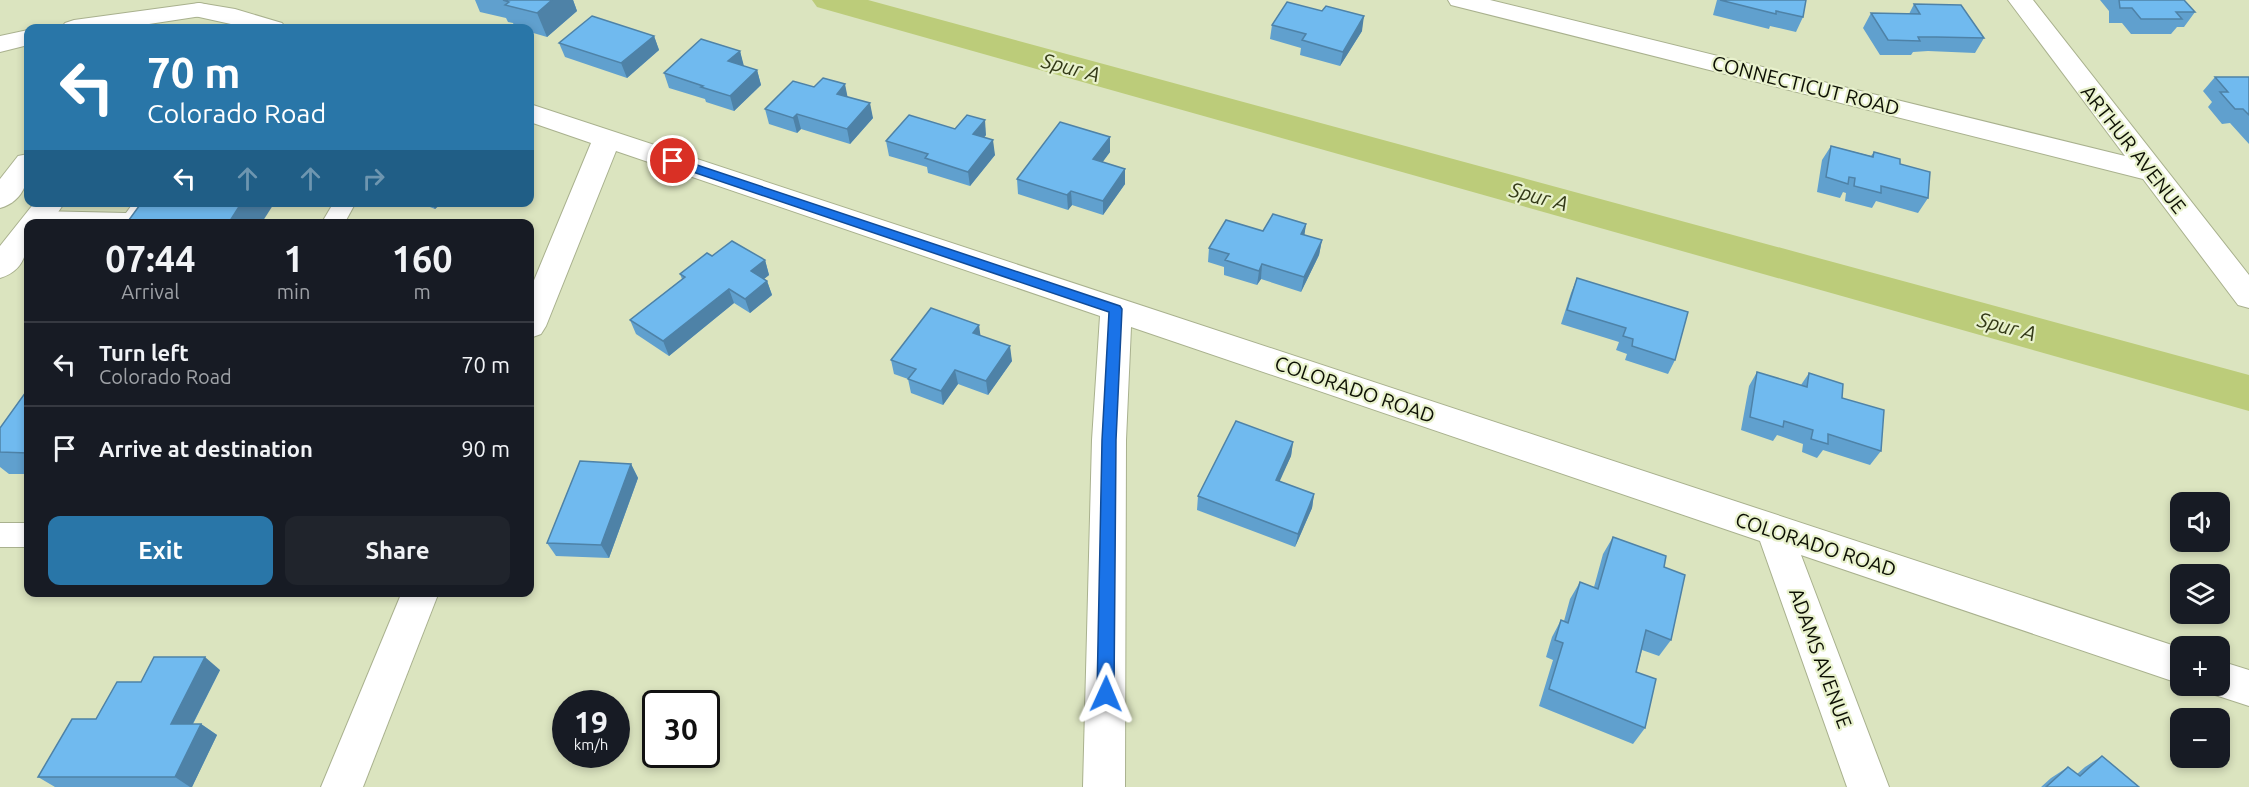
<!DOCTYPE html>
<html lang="en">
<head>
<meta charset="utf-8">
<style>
  :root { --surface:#171b24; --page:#20242c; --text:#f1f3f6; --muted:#9ea1a6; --line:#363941; --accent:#2976a8 }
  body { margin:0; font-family:Ubuntu,sans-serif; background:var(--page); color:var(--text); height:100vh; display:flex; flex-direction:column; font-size:22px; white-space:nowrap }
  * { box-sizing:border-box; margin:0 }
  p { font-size:20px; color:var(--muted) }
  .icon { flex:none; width:33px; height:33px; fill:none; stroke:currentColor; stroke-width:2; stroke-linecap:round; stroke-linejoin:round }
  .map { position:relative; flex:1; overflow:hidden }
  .details { position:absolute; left:24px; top:219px; width:510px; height:378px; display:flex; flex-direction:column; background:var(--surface); border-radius:12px; box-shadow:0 3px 9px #0003 }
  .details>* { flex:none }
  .top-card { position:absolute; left:24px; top:24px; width:510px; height:183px; border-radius:12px; box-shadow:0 3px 9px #0003; background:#2976a8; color:#fff; overflow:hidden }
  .fabs { position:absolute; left:2170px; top:492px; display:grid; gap:12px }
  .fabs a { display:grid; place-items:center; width:60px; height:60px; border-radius:12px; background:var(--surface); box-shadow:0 3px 9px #0003; font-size:30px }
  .speed { position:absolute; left:552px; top:690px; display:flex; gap:12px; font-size:30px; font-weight:700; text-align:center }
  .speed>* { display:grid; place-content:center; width:78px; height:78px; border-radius:50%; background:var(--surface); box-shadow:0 3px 9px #0003; line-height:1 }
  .speed small { font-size:15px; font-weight:400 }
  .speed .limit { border:3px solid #111; border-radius:9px; background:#fff; color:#111 }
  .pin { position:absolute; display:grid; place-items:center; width:51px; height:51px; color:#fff; margin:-26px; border:3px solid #fff; border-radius:50%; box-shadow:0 2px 6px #0007 }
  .me { position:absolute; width:66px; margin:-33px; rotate:1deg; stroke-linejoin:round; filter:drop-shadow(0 0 4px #0008) }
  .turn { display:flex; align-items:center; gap:21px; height:126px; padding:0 24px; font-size:27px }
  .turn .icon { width:78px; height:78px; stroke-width:2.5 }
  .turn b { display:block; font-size:42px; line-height:51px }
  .lanes { display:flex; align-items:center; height:57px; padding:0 24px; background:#0003; justify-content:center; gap:30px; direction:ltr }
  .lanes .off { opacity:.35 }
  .eta { display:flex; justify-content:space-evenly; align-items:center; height:102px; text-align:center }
  .eta b { font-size:36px; font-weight:600; line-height:42px }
  .action { display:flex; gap:12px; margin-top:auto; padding:12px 24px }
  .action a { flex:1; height:69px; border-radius:12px; background:var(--accent); color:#fff; font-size:24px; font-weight:600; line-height:69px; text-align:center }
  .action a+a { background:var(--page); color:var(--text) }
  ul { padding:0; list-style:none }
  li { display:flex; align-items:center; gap:18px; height:84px; padding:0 24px; border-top:2px solid var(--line) }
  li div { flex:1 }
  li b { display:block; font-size:22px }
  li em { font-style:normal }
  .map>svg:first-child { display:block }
</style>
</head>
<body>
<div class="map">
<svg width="2249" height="787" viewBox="0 0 2249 787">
  <rect width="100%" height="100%" fill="#dbe4bf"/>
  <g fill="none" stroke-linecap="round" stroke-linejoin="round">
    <!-- canal -->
    <polygon fill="#bccc7a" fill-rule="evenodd" points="812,0 868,0 2249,375 2249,411 817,7"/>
    <!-- service casing -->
    <g stroke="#a9b18e" stroke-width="2">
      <g id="service">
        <polygon points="134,202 157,202 142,224 29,224 27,219 30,213 38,211 126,213"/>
        <polygon points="334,202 356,202 344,224 321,224"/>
        <rect x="0" y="523" width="28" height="24"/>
      </g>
    </g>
    <!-- minor casing -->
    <g stroke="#a9b18e" stroke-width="2">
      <g id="minor">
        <polygon points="1448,0 1490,0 2125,156 2008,0 2033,0 2249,275 2249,308 2238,305 2143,179 1451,5"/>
        <polygon points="199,3 235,9 282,23 286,28 249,28 190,15 187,10 190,5"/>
        <polygon points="530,104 2181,648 2181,684 1801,555 1889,787 1847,787 1760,541 1131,327 1126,440 1125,787 1083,787 1092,440 1100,316 616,151 546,326 541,334 530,338 530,290 591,143 530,122"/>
        <polygon points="402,592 439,592 363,787 321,787"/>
        <polygon points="2220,661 2249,670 2249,706 2206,692 2203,686 2220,686"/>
      </g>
    </g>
    <!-- secondary casing -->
    <g stroke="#a9b18e" stroke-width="2">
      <g id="secondary">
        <polygon points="199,3 208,5 211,10 208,15 123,28 61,28 65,23 74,20"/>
        <polygon points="28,30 28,45 0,52 0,36"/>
        <path d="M28,154C31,177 25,201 0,208V179L18,156Z"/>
        <path d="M35,202H65L50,224H28C28,248 27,270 0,278V246Z"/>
      </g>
    </g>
    <!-- service -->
    <use href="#service" fill="#fff" fill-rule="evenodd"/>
    <!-- minor -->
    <use href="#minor" fill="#fff" fill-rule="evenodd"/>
    <!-- secondary -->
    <use href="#secondary" fill="#fff" fill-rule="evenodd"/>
  </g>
  <!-- wall -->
  <g fill="#60a0ce">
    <polygon points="475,0 573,0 577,11 547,37 530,32 530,28 515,28 513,23 508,22 506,18 480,12"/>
    <polygon points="1717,0 1806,0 1803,17 1796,32 1770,26 1769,29 1713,15"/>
    <polygon points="2100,0 2184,0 2195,12 2184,27 2177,27 2171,34 2131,34 2122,23 2109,23 2109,11"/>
    <polygon points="1914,4 1984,38 1975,53 1928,51 1913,52 1911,55 1880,55 1863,28 1871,13 1909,14"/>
    <polygon points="1272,25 1362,31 1340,66 1300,55 1301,48 1270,39"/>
    <polygon points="654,36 659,50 627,78 565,57 559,43"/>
    <polygon points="740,51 743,66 757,70 761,85 734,111 706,102 705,99 669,88 664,73"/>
    <polygon points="2215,77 2249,77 2249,144 2230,123 2222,124 2208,107 2212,102 2203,91"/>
    <polygon points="848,97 873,118 850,144 801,129 797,133 769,124 765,109"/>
    <polygon points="955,129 986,135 984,137 995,155 970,186 928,173 927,167 889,156 886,141"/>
    <polygon points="1110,137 1110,152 1102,162 1125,184 1103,215 1072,205 1068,210 1018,194 1017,179"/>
    <polygon points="1831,146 1871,156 1874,152 1900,164 1928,198 1918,213 1876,201 1872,208 1845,201 1846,193 1843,192 1840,198 1817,192 1822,160"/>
    <polygon points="417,202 443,202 435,209"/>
    <polygon points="1306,224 1304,235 1322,240 1319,255 1301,292 1261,279 1257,285 1224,275 1224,267 1208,262 1209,248 1263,231"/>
    <polygon points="712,256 765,260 769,275 764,279 767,281 772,295 750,313 734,303 669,356 636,334 630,320 682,279 680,274"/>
    <polygon points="1577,278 1675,360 1668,374 1625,360 1627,354 1616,350 1619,342 1561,324 1571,293"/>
    <polygon points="981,336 1012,361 988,395 958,384 943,405 911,393 908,379 894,374 891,360"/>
    <polygon points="1757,372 1801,385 1809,373 1842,398 1881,451 1870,465 1823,450 1817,458 1802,452 1803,444 1777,435 1773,441 1741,430 1749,386"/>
    <polygon points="28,389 28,474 9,474 0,467 0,428"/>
    <polygon points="1293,442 1291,456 1279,481 1314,494 1312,508 1295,547 1197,510 1198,496"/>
    <polygon points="631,464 638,478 609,558 556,556 547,543"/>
    <polygon points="1613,537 1664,567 1671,640 1659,656 1642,650 1636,672 1645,728 1633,744 1539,706 1553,660 1546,657 1552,637 1561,620 1564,621 1570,599 1580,582 1594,587 1603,554"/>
    <polygon points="220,670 193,724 201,724 217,735 192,787 55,787 38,777 96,719 141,682"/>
    <polygon points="2102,756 2139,787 2041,787 2051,778 2068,767 2077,774 2085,767"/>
  </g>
  <!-- shaded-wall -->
  <g fill="#4e82a7">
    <polygon points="552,0 573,0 577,11 547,37 537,13"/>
    <polygon points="1364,16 1362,31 1340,66 1343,52"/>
    <polygon points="654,36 659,50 627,78 621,63"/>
    <polygon points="740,51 744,66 733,76 728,61"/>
    <polygon points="757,70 761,85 734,111 730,96"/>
    <polygon points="845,84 848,99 837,94"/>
    <polygon points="870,103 873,118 850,144 847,129"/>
    <polygon points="797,114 801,129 797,133 793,118"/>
    <polygon points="985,120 986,135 975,149 973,134"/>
    <polygon points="1110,137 1110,152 1094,174 1093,159"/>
    <polygon points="993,140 995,155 970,186 968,172"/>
    <polygon points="1125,169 1125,184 1103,215 1103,201"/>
    <polygon points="1071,191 1072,205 1068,210 1067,195"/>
    <polygon points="242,202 275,202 261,224 228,224"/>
    <polygon points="431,202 443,202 435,209"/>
    <polygon points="1306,224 1304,238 1301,234"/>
    <polygon points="1322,240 1319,255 1301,292 1304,277"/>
    <polygon points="765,260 769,275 755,286 751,271"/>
    <polygon points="1262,264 1261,279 1257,285 1259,271"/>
    <polygon points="767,281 772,295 750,313 745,299"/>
    <polygon points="729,289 734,303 669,356 663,341"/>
    <polygon points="979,325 981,339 973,333"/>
    <polygon points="1010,346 1012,361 988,395 986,381"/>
    <polygon points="955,370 958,384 943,405 941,391"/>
    <polygon points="1293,442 1291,456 1274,494 1276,480"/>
    <polygon points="631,464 638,478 609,558 601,545"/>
    <polygon points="1314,494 1312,508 1295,547 1298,534"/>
    <polygon points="205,657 220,670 187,735 171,724"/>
    <polygon points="201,724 217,735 192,787 190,787 175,777"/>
  </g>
  <!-- building -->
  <g fill="#70baef" stroke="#4e82a7" stroke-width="1.5">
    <polygon points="503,0 552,0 537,13 505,5 509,2"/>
    <polygon points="1720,0 1806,0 1803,17 1776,11 1776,14"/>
    <polygon points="2119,0 2184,0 2195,12 2176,12 2182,19 2141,19 2132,8 2120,8"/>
    <polygon points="1287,2 1322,11 1326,6 1364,16 1343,52 1302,40 1306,34 1272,25"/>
    <polygon points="1914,4 1961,5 1984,38 1936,37 1918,37 1920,41 1888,40 1871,13 1920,14"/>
    <polygon points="592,16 654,36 621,63 559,43"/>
    <polygon points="701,39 740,51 728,61 757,70 730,96 701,87 703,86 664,73"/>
    <polygon points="2215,77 2249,77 2249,115 2243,109 2235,109 2220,92 2228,92"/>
    <polygon points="823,78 845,84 837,94 870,103 847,129 797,114 793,118 765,109 793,81 814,87"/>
    <polygon points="909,115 955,129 967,115 985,120 973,134 993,140 968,172 925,158 928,154 886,141"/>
    <polygon points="1060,122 1110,137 1093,159 1125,169 1103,201 1071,191 1067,195 1017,179"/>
    <polygon points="1831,146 1873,157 1874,152 1900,159 1900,164 1930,172 1928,198 1881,186 1881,193 1854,186 1855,178 1849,177 1848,184 1826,177"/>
    <polygon points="142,202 242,202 228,224 126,224"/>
    <polygon points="1273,214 1306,224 1301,234 1322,240 1304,277 1262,264 1259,271 1225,260 1229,254 1209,248 1226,220 1263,231"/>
    <polygon points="732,241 765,260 751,271 767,281 745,299 729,289 663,341 630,320 685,277 680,274 707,253 712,256"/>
    <polygon points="1577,278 1688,312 1675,360 1632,346 1633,339 1623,336 1626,328 1567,310"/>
    <polygon points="931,308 979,325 973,333 1010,346 986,381 955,370 941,391 908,379 916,369 891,360"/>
    <polygon points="1757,372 1807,387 1809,373 1843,384 1842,398 1884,410 1881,451 1828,434 1828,444 1811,439 1813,430 1784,421 1783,427 1750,417"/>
    <polygon points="28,389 28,453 0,452 0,428"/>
    <polygon points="1236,421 1293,442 1276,480 1314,494 1298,534 1198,496"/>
    <polygon points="580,461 631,464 601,545 547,543"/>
    <polygon points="1613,537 1666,556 1664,567 1685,575 1671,640 1646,630 1636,672 1656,679 1645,728 1549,689 1563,643 1555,640 1561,620 1568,623 1580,582 1598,589"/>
    <polygon points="154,657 205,657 171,724 201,724 175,777 38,777 72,719 96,719 117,682 141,682"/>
    <polygon points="2102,756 2139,787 2046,787 2068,767 2080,776"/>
  </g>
  <!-- route -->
  <polygon fill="#1a73e8" stroke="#114b97" stroke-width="1.5" points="673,157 1120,306 1122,309 1116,440 1114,694 1111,700 1106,702 1100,700 1097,694 1102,440 1109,312 669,164 669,158"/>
  <g text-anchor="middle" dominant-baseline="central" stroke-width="4.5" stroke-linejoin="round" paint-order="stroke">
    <!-- street labels -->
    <g font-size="20" fill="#0d1004" stroke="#e8f1cc">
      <text transform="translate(1806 85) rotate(14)">CONNECTICUT ROAD</text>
      <text transform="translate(2134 149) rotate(52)">ARTHUR AVENUE</text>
      <text transform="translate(1355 389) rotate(19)">COLORADO ROAD</text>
      <text transform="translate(1816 544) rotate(18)">COLORADO ROAD</text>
      <text transform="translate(1821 658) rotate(70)">ADAMS AVENUE</text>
    </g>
    <!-- water labels -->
    <g font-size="21" font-style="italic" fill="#333917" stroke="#e8f1cc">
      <text transform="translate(1071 67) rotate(15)">Spur A</text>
      <text transform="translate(1539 196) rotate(15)">Spur A</text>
      <text transform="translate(2007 326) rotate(15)">Spur A</text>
    </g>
  </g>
</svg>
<div class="fabs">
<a><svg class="icon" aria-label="sound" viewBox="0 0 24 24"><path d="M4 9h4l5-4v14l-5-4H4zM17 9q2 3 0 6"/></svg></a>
<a><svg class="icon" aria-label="layers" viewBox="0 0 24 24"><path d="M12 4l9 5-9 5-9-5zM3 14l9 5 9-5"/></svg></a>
<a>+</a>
<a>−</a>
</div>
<div class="speed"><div>19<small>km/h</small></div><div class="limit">30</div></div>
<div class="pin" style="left:673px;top:161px;background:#d93025"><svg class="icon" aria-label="arrive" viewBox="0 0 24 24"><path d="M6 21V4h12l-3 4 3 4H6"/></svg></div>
<svg class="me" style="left:1106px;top:694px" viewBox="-20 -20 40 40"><path d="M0-17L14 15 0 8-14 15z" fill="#1a73e8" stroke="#fff" stroke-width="4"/></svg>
<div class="top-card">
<div class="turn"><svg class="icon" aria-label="left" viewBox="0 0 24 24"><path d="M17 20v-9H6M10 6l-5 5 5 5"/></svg><div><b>70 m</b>Colorado Road</div></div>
<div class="lanes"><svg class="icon" aria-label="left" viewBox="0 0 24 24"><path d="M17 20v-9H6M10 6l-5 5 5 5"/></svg><svg class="icon off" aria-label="ahead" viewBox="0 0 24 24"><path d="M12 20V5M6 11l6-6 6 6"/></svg><svg class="icon off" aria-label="ahead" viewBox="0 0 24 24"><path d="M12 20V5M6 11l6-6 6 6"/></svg><svg class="icon off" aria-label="right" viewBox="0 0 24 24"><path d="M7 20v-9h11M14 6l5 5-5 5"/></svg></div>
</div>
<section class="details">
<div class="eta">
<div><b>07:44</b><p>Arrival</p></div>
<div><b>1</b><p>min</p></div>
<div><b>160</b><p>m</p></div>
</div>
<ul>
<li><svg class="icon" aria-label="left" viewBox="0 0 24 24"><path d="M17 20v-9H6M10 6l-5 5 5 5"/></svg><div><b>Turn left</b><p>Colorado Road</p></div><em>70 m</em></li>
<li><svg class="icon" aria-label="arrive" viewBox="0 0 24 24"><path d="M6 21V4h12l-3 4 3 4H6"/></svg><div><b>Arrive at destination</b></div><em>90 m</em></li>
</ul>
<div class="action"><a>Exit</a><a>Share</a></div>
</section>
</div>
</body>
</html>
